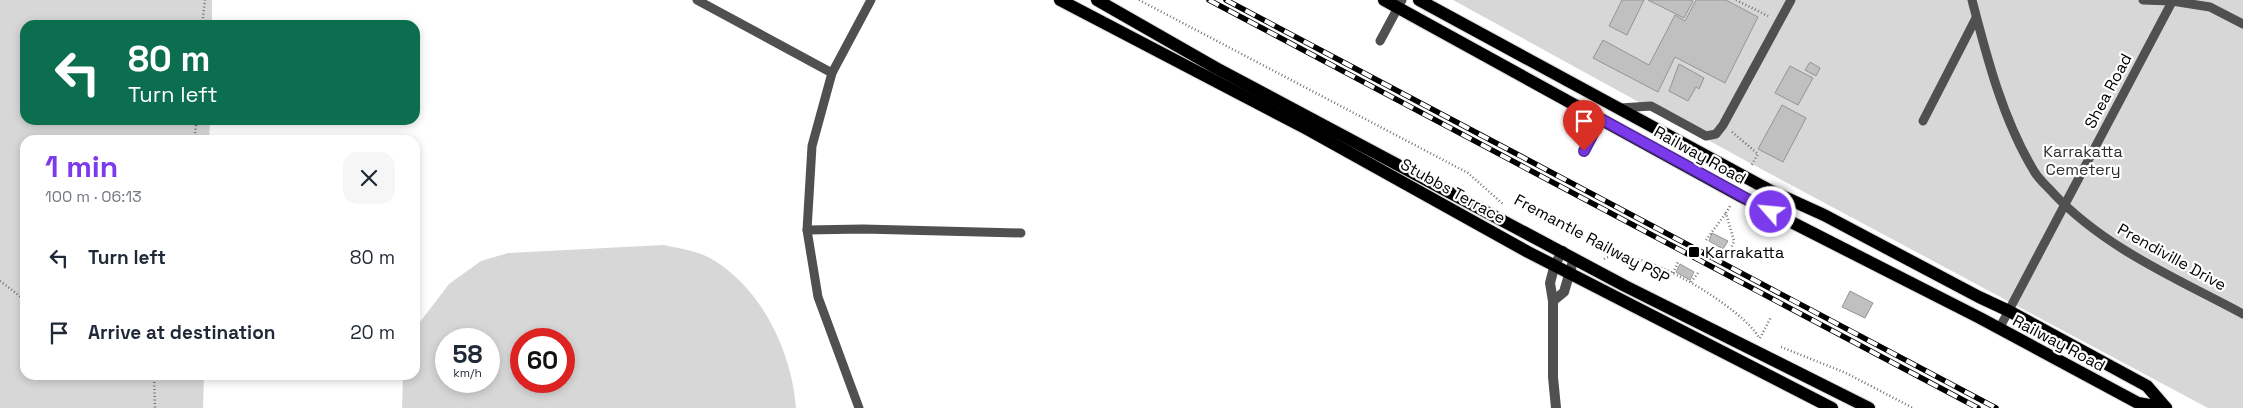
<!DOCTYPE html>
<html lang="en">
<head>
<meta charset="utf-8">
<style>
  :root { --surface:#fff; --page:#f6f6f7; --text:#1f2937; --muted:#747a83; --accent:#7c3aed }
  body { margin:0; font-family:"Space Grotesk",sans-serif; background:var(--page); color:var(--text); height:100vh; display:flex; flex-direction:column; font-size:19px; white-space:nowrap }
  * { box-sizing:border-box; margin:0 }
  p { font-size:16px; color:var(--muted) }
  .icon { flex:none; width:28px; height:28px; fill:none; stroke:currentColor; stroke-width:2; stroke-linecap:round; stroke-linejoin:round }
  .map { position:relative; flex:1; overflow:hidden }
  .panel { position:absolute; left:20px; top:135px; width:400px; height:245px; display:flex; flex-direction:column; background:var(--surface); border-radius:15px; box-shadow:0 2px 8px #0003 }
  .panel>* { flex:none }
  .guide { position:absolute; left:20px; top:20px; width:400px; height:105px; border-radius:15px; box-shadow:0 2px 8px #0003; background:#0b6e4f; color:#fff; overflow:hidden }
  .speed { position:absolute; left:435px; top:328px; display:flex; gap:10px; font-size:25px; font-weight:700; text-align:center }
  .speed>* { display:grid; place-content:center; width:65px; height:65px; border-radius:50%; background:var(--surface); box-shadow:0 2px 8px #0003; line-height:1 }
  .speed small { font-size:12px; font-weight:400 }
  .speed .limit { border:8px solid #d22; background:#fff; color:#111 }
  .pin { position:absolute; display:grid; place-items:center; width:42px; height:42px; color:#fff; margin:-51px -21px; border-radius:50% 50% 50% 0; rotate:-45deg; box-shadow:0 0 5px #0007 }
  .pin .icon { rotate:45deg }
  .me { position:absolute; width:55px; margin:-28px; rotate:297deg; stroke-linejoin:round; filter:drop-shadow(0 0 4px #0008) }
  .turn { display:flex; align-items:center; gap:18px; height:105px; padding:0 25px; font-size:22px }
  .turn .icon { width:65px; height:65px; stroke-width:2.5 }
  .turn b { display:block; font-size:35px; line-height:42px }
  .round { display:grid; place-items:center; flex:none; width:52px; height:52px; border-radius:15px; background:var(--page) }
  .summary { display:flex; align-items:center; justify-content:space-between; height:85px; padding:0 25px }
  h1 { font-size:30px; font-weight:600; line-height:38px; color:var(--accent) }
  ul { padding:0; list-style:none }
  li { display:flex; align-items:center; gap:15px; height:75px; padding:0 25px }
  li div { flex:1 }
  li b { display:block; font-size:19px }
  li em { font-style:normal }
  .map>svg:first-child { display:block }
</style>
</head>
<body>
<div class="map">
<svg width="2243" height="408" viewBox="0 0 2243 408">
  <rect width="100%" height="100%" fill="#fff"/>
  <!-- green -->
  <g fill="#d7d7d7" fill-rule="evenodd">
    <polygon points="0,0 212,0 212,25 25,25 25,120 210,120 209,140 25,140 25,375 204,375 203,408 0,408"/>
    <polygon points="1453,0 2243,0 2243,408 2208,408 1748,162"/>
    <path d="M664,245C681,249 700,251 715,261C763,291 792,353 796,408H402L403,375H415V335L420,322L449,284L481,261L508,253ZM446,339H489V381H446ZM521,339H564V381H521Z"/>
  </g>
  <!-- building -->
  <g fill="#c0c0c0" stroke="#949494">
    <polygon points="1622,0 1644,0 1627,35 1609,26"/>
    <polygon points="1648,0 1690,0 1693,1 1684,18"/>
    <polygon points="1696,0 1726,0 1758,17 1725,83 1675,57 1658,92 1593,58 1603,40 1649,65 1675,15 1685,21"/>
    <polygon points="1810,62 1820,68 1816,76 1805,70"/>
    <polygon points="1679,64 1704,78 1699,89 1696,87 1688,101 1669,91"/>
    <polygon points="1790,66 1813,78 1798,105 1775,93"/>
    <polygon points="1782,105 1806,118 1783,162 1758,149"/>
    <polygon points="1712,233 1728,241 1723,249 1709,241"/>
    <polygon points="1680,264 1694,272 1690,280 1676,272"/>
    <polygon points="1850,291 1873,303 1865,318 1842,307"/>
  </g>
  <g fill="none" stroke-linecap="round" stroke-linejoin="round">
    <!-- primary casing -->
    <g stroke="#dbdbdb" stroke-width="14">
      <g id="primary">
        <polyline points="1060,0 1307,129 1528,252 1832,408"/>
        <polyline points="1097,0 1216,68 1625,286 1869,408"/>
        <polyline points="1384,0 1742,197 1980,318 2138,403 2166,408"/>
        <polyline points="1419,0 1771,191 1824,215 1979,297 2009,311 2147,386 2166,408"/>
      </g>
    </g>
    <!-- path -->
    <g stroke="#727272" stroke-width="2.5" stroke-dasharray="1 2.5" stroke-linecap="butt">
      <polyline points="1139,0 1468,173 1503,204"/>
      <polyline points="1736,0 1768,16"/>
      <polyline points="202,25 205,0"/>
      <polyline points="1732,132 1758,154 1751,166"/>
      <polyline points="194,140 197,120"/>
      <polyline points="1706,240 1726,213"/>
      <polyline points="1729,253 1734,241 1726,213 1730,206"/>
      <path d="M1604,259C1633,240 1745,309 1759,338"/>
      <polyline points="1673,273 1678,262"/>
      <polyline points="0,281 25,300"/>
      <polyline points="1691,282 1698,273"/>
      <polyline points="1760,338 1771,317"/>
      <polyline points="1781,347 1846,373 1913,408"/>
      <polyline points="154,375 155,408"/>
    </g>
    <!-- lane -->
    <g stroke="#505050" stroke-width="9">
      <polyline points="697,0 832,73"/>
      <path d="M1972,0C1987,58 2003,120 2034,171C2039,180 2048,187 2054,194C2106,249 2178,279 2243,314"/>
      <polyline points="2143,0 2172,1 2210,7 2243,24"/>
      <polyline points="1380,41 1402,0"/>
      <polyline points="1620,108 1651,106 1706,136 1716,134 1723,125 1791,0"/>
      <polyline points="1923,121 1976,18"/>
      <polyline points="1584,151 1601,119"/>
      <polyline points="807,230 863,229 1021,233"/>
      <polyline points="1999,329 2173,0"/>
      <polyline points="859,408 818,297 807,230 812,146 832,73 871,0"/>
    </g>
    <!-- street -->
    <g stroke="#505050" stroke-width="10">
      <polyline points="1553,301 1564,292 1574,258"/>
      <polyline points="1556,408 1553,377 1553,301 1550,283 1555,264 1563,251"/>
    </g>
    <!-- primary -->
    <use href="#primary" stroke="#000" stroke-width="12"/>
    <!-- rail casing -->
    <g stroke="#000" stroke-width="5.5">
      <g id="rail">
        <polyline points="1209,0 1978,408"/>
        <polyline points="1226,0 1996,408"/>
      </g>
    </g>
    <!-- rail -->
    <use href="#rail" stroke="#fff" stroke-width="4" stroke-dasharray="11" stroke-linecap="butt"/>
  </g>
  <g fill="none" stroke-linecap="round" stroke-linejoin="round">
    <!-- route casing -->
    <g stroke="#51269a" stroke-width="12">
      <polyline id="route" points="1584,151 1601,119 1771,212"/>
    </g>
    <!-- route -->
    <use href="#route" stroke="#7c3aed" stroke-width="9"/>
  </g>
  <!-- markers -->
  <rect fill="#000" stroke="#fff" stroke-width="2" x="1688" y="246" width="12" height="12" rx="2.5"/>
  <g text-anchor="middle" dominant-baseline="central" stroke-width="4.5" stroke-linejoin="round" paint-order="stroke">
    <!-- street labels -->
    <g font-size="16" fill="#000" stroke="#fff">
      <text transform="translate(2108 91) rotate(-62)">Shea Road</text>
      <text transform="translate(1700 155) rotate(29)">Railway Road</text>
      <text transform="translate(1453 191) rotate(29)">Stubbs Terrace</text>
      <text transform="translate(1592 239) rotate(28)">Fremantle Railway PSP</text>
      <text transform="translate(2172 257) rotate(29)">Prendiville Drive</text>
      <text transform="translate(2059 343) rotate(28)">Railway Road</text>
    </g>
    <!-- park labels -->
    <g font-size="16" fill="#2e2e2e" stroke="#fff">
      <text x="2083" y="151">Karrakatta<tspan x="2083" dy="18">Cemetery</tspan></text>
    </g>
    <!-- poi labels -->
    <g font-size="16" fill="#000" stroke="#fff" text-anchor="start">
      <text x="1705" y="252">Karrakatta</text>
    </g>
  </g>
</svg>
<div class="speed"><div>58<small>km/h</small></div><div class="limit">60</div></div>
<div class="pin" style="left:1584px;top:151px;background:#d93025"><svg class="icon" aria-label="arrive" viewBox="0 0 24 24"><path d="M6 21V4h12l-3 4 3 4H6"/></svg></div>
<svg class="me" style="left:1771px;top:212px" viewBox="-20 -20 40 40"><circle r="17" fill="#7c3aed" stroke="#fff" stroke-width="3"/><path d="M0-11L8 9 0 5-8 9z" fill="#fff"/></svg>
<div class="guide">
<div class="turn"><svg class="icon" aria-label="left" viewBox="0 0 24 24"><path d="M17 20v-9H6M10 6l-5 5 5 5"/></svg><div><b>80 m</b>Turn left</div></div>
</div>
<section class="panel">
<div class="summary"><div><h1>1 min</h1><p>100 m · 06:13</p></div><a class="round"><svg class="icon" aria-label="close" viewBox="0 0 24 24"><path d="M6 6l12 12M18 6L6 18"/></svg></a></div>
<ul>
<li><svg class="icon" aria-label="left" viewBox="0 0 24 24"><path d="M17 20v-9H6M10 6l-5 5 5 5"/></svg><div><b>Turn left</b></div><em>80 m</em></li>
<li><svg class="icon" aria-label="arrive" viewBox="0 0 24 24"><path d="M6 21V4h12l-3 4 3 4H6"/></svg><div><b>Arrive at destination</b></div><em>20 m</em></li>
</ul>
</section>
</div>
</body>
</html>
